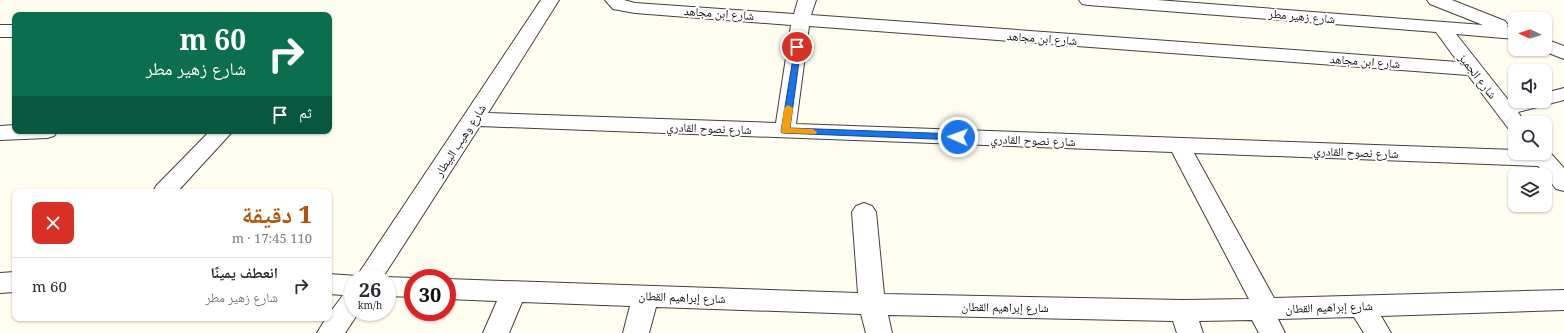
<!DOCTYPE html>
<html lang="ar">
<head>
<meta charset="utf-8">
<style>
  :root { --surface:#fff; --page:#f2f2f3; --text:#2b2b33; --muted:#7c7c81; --line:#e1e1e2; --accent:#b45309 }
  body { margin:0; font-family:"Noto Serif","Noto Naskh Arabic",serif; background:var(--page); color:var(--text); direction:rtl; height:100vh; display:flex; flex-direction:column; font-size:15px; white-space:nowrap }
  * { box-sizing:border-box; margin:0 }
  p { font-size:13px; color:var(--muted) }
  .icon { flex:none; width:22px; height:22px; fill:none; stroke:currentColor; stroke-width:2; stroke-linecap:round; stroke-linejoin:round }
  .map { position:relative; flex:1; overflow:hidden; direction:ltr }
  .details { position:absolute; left:12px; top:189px; width:320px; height:132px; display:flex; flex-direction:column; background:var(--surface); border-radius:8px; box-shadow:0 1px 3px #0004; direction:rtl }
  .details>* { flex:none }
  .hud { position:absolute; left:12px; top:12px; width:320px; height:122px; border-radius:8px; box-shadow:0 1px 3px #0004; direction:rtl; background:#0b6e4f; color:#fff; overflow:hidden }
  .needle { width:26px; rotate:274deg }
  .buttons { position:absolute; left:1508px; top:12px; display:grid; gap:8px }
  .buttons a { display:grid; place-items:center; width:44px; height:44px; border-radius:8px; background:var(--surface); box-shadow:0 1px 3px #0004; font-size:20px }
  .speed { position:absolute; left:344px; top:269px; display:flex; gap:8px; font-size:20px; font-weight:700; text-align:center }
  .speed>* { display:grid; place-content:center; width:52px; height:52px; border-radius:50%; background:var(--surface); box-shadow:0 1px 3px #0004; line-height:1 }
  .speed small { font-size:10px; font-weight:400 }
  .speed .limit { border:6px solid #d22; background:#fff; color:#111 }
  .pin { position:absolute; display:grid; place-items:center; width:34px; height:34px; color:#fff; margin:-17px; border:2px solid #fff; border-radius:50%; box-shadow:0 1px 4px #0007 }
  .me { position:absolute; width:44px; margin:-22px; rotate:272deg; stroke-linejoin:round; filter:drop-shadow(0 0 3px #0008) }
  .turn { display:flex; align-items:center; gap:14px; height:84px; padding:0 20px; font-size:18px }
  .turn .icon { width:52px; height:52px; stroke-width:2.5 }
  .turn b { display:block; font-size:28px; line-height:34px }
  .then { display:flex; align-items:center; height:38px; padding:0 20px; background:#0003; gap:8px; font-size:15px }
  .round { display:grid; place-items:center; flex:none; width:42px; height:42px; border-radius:8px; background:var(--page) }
  .head { display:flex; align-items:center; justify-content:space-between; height:68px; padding:0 20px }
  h1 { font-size:24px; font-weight:800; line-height:30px; color:var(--accent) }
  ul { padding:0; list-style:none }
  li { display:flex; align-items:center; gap:12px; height:56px; padding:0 20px; border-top:1px solid var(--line) }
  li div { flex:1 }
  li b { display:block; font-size:15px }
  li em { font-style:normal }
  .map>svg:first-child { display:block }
</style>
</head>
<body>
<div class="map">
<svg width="1564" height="333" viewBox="0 0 1564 333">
  <rect width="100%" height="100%" fill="#fefdef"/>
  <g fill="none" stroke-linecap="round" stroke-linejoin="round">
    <!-- minor casing -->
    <g stroke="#404040" stroke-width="2">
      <g id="minor">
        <polygon points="541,0 559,0 488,113 776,123 791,25 635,13 613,9 605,0 624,0 635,3 794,14 798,0 816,0 811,15 1458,62 1436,32 1088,5 1082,4 1079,0 1157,0 1483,25 1430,4 1427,0 1452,0 1505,21 1508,25 1507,27 1515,27 1515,39 1456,34 1509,101 1515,100 1545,101 1545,93 1564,88 1564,100 1518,112 1525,123 1515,123 1515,130 1508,128 1468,75 809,26 796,124 1515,150 1515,153 1545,153 1545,147 1564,168 1564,191 1556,189 1538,166 1194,153 1274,298 1564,290 1564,310 1381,316 1391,333 1364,333 1354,317 1278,319 1285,333 1259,333 1252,320 1199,321 1203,333 1177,333 1173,321 888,315 892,333 866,333 861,314 656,307 649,333 623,333 630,306 522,302 509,333 483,333 497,301 447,299 447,279 858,293 852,212 856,206 864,203 872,206 876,212 884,294 1183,300 1249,299 1172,152 480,126 383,277 416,278 413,278 413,297 387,296 387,278 353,278 353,312 359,312 345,333 317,333 326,318 329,318 329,314 343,295 329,294 329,274 357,276"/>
        <rect x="0" y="25" width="15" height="12"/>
        <polygon points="1545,39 1564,46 1564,59 1538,49 1545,49"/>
        <polygon points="15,125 15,131 58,131 54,136 47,138 0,140 0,126"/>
        <polygon points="210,131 233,131 177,192 153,192 156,186"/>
        <polygon points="15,272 15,292 0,293 0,273"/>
      </g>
    </g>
    <!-- minor -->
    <use href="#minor" fill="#fff" fill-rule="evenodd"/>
  </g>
  <!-- route -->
  <polygon fill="#1a73e8" stroke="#114b97" points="795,46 801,47 790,128 958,134 962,137 958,140 782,133 781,131"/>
  <!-- slow -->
  <polygon fill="#f59e0b" points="788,105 793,108 790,128 813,129 817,132 816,134 782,133 781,131 784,108"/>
  <g text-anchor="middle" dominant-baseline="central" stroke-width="4" stroke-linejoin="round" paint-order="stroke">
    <!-- street labels -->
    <g font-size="12" fill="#0d0d0d" stroke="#fff">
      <text transform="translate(719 13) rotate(4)">شارع ابن مجاهد</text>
      <text transform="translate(1302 16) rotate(5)">شارع زهير مطر</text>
      <text transform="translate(1042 38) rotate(4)">شارع ابن مجاهد</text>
      <text transform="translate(1365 61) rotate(4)">شارع ابن مجاهد</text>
      <text transform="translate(1478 76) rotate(52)">شارع الجميز</text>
      <text transform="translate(709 128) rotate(2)">شارع نصوح القادري</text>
      <text transform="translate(460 140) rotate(-57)">شارع وهيب البيطار</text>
      <text transform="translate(1033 140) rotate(2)">شارع نصوح القادري</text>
      <text transform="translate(1356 152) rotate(2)">شارع نصوح القادري</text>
      <text transform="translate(682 297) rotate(2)">شارع إبراهيم القطان</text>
      <text transform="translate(1005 307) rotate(1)">شارع إبراهيم القطان</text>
      <text transform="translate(1329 307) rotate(-2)">شارع إبراهيم القطان</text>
    </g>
  </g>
</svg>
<div class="buttons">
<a><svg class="needle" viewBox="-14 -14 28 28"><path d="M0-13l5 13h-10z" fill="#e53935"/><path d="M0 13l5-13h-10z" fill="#7c7c81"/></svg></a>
<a><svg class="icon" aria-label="sound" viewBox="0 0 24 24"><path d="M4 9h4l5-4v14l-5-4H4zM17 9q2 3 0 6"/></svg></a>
<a><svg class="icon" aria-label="search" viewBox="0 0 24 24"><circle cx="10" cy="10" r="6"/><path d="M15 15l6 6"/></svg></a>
<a><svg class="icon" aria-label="layers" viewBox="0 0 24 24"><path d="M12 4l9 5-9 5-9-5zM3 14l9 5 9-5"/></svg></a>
</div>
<div class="speed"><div>26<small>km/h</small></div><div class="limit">30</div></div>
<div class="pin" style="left:797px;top:47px;background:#d93025"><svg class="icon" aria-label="arrive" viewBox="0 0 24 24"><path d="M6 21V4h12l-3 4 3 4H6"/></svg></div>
<svg class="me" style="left:958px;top:137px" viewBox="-20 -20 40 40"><circle r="17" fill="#1a73e8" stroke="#fff" stroke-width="3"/><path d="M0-11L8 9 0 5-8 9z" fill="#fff"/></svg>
<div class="hud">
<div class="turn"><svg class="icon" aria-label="right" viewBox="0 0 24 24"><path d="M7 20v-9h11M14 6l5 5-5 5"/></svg><div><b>60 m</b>شارع زهير مطر</div></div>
<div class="then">ثم<svg class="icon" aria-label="arrive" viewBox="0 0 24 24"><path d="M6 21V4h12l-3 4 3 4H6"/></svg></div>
</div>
<section class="details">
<div class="head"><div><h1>1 دقيقة</h1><p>110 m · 17:45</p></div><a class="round" style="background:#d93025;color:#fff"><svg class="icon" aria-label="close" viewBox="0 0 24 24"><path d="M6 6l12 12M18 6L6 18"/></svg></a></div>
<ul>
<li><svg class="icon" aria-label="right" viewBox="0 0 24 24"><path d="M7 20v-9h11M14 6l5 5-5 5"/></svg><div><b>انعطف يمينًا</b><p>شارع زهير مطر</p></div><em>60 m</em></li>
</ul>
</section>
</div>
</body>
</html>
